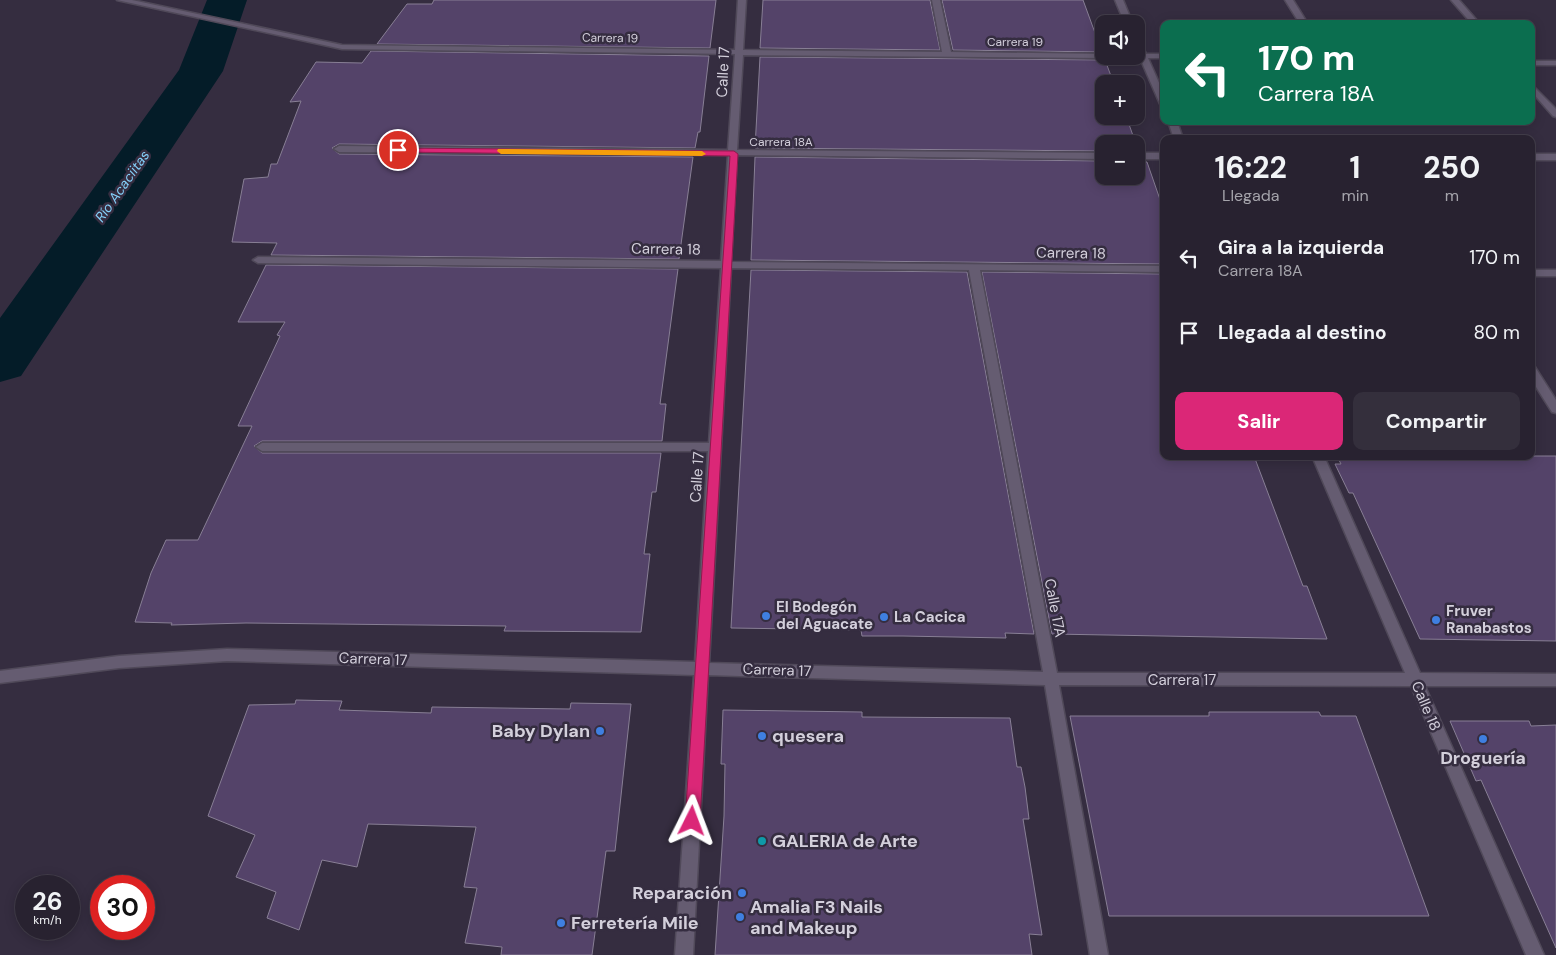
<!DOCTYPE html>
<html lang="es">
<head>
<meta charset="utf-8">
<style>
  :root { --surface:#282230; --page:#342f3c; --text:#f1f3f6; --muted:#a5a4ab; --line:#443f4c; --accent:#db2777 }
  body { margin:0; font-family:"DM Sans",sans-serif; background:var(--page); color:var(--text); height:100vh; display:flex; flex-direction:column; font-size:19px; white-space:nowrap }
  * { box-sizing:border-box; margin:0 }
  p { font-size:16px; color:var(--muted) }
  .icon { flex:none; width:28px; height:28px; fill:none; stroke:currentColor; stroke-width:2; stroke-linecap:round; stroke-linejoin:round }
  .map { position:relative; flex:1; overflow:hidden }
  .sheet { position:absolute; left:1160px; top:135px; width:375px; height:325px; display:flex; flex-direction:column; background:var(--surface); border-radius:10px; box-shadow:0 2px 12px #0003,0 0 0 1px var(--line) }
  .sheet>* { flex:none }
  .guide { position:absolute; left:1160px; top:20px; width:375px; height:105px; border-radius:10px; box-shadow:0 2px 12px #0003,0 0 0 1px var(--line); background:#0b6e4f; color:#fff; overflow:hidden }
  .buttons { position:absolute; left:1095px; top:15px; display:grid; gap:10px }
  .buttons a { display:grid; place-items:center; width:50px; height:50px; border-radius:10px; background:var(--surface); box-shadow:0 2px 12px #0003,0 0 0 1px var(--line); font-size:25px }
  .speed { position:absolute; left:15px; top:875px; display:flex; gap:10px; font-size:25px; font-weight:700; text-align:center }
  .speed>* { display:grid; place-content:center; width:65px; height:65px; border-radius:50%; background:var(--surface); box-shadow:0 2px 12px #0003,0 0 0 1px var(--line); line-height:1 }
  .speed small { font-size:12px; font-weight:400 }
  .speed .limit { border:8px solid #d22; background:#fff; color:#111 }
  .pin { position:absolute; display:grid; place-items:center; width:42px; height:42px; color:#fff; margin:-21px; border:2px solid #fff; border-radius:50%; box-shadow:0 1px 5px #0007 }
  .me { position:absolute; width:55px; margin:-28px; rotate:3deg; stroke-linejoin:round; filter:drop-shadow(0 0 4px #0008) }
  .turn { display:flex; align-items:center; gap:18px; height:105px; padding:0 15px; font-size:22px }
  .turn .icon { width:65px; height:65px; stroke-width:2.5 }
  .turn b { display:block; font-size:35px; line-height:42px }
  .eta { display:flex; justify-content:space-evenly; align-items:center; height:85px; text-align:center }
  .eta b { font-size:30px; font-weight:700; line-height:35px }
  .button { display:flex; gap:10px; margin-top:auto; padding:10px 15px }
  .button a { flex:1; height:58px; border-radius:10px; background:var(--accent); color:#fff; font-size:20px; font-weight:700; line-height:58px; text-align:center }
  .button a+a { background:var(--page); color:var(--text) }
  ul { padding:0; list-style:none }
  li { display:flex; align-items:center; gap:15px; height:75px; padding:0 15px }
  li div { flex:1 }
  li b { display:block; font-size:19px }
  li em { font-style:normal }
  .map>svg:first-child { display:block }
</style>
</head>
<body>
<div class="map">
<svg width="1556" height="955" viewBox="0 0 1556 955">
  <rect width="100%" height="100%" fill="#352d40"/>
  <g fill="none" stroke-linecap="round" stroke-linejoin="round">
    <!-- river -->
    <polygon fill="#041c28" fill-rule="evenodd" points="207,0 247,0 223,71 21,376 0,382 0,318 179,70"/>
  </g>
  <!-- building -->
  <g fill="#544369" stroke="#887f95">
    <polygon points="434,0 716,0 710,48 377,44 407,4 432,4"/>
    <polygon points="763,0 930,0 940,50 760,48"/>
    <polygon points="942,0 1083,0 1102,52 953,50"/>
    <polygon points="371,51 709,56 700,132 698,132 695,148 339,144 332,148 339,154 693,157 679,259 271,255 277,243 232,242 244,179 268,177 271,164 277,164 301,101 290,102 316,62 362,63"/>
    <polygon points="760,57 1105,60 1114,84 1104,84 1104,116 1126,116 1136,144 1104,144 1104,151 755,148"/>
    <polygon points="755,157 1104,161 1104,176 1136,176 1136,161 1147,162 1164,211 1164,264 751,260"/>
    <polygon points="266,265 678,269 660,404 666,404 662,441 262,441 254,446 262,453 661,453 656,492 652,492 644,554 650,554 641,632 504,631 506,626 246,623 171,625 172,623 135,622 151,573 166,540 198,540 252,426 238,426 280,336 277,335 285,322 238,322"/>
    <polygon points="751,270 967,272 1034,634 1005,633 1006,638 903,636 862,636 861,630 731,628"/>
    <polygon points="982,272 1164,274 1164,456 1254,456 1303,586 1307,586 1327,639 1052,634"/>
    <polygon points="1337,456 1556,456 1556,641 1420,639 1353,493 1349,493 1335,464 1341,464"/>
    <polygon points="296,700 342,701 339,710 431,713 432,707 570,709 571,703 631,704 615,851 606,851 592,955 501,955 502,947 465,943 477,888 464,887 476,827 368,824 357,867 322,860 299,930 267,918 276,892 236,877 255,835 208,816 249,705 295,704"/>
    <polygon points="723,710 862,712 862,717 1010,718 1017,767 1021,767 1025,787 1029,819 1023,819 1042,935 1029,934 1032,955 715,955 724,816 725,764 721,764"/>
    <polygon points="1209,712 1319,712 1321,716 1356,716 1429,916 1109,916 1070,716 1209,716"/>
    <polygon points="1450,721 1529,721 1531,726 1556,725 1556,948 1493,807 1481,780 1476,781"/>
  </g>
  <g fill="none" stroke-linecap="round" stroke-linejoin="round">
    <!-- minor casing -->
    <g stroke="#504959" stroke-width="3">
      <g id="minor">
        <path d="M117,0H132L342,45L735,50L738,0H746L743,50L942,52L932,0H940L951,52L1104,54V56H1108L1104,58L743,55L737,150L1104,153V159L737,155L731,262L1164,266V272L980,270L1057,673H1405L1312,456H1324L1420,673L1556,674V686H1425L1544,955H1526L1411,686L1059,685L1108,955H1090L1045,685L708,675L693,955H675L694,675L227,661L119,668L0,683V671L119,656L227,649L695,662L708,451H262L256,447L262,443H709L721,268L258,263L253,260L258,257L721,261L728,155L339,152L334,149L339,146L728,150L735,54L342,49ZM731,268L969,270L1043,672L709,663Z"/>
        <polygon points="1115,0 1123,0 1133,24 1125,24"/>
        <polygon points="1285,0 1293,0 1308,24 1300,24"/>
        <polygon points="1451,0 1459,0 1480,24 1472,24"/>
        <polygon points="1136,39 1140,41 1146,54 1164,54 1164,58 1148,58 1164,94 1164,107 1160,104 1140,58 1132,56 1136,56"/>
        <rect x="1531" y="61" width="25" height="4"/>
        <polygon points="1531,84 1556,109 1556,117 1553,116 1531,91"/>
        <polygon points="1168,121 1177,121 1183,139 1174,139"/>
        <rect x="1136" y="153" width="28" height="6"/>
        <rect x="1531" y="154" width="25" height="6"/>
        <rect x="1531" y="270" width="25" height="6"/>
        <polygon points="1531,366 1535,367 1556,400 1556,413 1552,412 1531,379"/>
      </g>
    </g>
    <!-- minor -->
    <use href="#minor" fill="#655c71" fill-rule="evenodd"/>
  </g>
  <!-- route -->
  <polygon fill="#db2777" stroke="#8e194d" points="395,148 734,151 738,154 700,821 698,826 692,828 687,826 685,821 730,156 398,152 395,151"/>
  <!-- slow -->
  <polygon fill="#f59e0b" points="498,149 702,151 706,154 702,156 501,154 497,151"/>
  <!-- markers -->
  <g fill="#3f7fe0" stroke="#352d40" stroke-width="2">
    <circle cx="766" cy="616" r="5"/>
    <circle cx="884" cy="617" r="5"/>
    <circle cx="1436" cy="620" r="5"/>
    <circle cx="600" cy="731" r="5"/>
    <circle cx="762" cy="736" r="5"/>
    <circle cx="1483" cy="739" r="5"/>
    <circle cx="742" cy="893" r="5"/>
    <circle cx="740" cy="917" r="5"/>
    <circle cx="561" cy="923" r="5"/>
  </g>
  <circle fill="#0f9aa8" stroke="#352d40" stroke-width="2" cx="762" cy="841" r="5"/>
  <g text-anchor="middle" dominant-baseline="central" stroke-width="5" stroke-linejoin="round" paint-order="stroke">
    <!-- far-street labels -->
    <g font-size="12" fill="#d3cfdb" stroke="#352d40">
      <text transform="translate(610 38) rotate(1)">Carrera 19</text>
      <text x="1015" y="42">Carrera 19</text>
      <text x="781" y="142">Carrera 18A</text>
    </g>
    <!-- far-water labels -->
    <g font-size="14" font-style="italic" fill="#85d0fa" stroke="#352d40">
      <text transform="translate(122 186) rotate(-55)">Río Acaciitas</text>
    </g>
    <!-- street labels -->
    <g font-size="15" fill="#d3cfdb" stroke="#352d40">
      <text transform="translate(723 72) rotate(-87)">Calle 17</text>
      <text transform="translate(666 249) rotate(1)">Carrera 18</text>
      <text transform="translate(1071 253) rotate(1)">Carrera 18</text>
      <text transform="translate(697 477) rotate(-86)">Calle 17</text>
      <text transform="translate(1055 608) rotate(79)">Calle 17A</text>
      <text transform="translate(373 659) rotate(2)">Carrera 17</text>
      <text transform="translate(777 670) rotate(2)">Carrera 17</text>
      <text x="1182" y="680">Carrera 17</text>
      <text transform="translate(1426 706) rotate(67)">Calle 18</text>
    </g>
    <!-- poi labels -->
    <g font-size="15" font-weight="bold" fill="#d3cfdb" stroke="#352d40" text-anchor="start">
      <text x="776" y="607">El Bodegón<tspan x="776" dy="17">del Aguacate</tspan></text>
      <text x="1446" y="611">Fruver<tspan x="1446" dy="17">Ranabastos</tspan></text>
      <text x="894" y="617">La Cacica</text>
    </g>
    <!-- near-poi labels -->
    <g font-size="18" font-weight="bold" fill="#d3cfdb" stroke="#352d40" text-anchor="start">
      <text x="590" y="731" text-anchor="end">Baby Dylan</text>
      <text x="772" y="736">quesera</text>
      <text x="1483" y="758" text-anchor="middle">Droguería</text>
      <text x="772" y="841">GALERIA de Arte</text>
      <text x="732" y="893" text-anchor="end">Reparación</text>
      <text x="750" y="907">Amalia F3 Nails<tspan x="750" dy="21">and Makeup</tspan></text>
      <text x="571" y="923">Ferretería Mile</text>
    </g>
  </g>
</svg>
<div class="buttons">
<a><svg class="icon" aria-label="sound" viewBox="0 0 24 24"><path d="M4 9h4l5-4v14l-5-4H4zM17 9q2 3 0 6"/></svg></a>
<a>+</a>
<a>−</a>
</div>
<div class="speed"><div>26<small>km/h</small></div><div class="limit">30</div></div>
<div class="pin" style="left:398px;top:150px;background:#d93025"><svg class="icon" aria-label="arrive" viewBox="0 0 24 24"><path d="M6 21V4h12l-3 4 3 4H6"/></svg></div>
<svg class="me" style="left:692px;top:821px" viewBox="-20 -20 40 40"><path d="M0-17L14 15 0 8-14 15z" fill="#db2777" stroke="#fff" stroke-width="4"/></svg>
<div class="guide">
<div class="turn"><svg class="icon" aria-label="left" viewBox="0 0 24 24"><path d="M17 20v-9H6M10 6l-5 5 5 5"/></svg><div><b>170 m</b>Carrera 18A</div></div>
</div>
<section class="sheet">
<div class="eta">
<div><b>16:22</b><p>Llegada</p></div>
<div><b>1</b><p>min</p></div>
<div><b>250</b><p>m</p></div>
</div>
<ul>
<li><svg class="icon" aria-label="left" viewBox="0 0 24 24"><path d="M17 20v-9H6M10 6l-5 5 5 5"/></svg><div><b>Gira a la izquierda</b><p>Carrera 18A</p></div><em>170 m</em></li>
<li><svg class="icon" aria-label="arrive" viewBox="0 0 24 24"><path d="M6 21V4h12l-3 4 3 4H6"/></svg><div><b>Llegada al destino</b></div><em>80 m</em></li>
</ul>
<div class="button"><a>Salir</a><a>Compartir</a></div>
</section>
</div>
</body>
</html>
